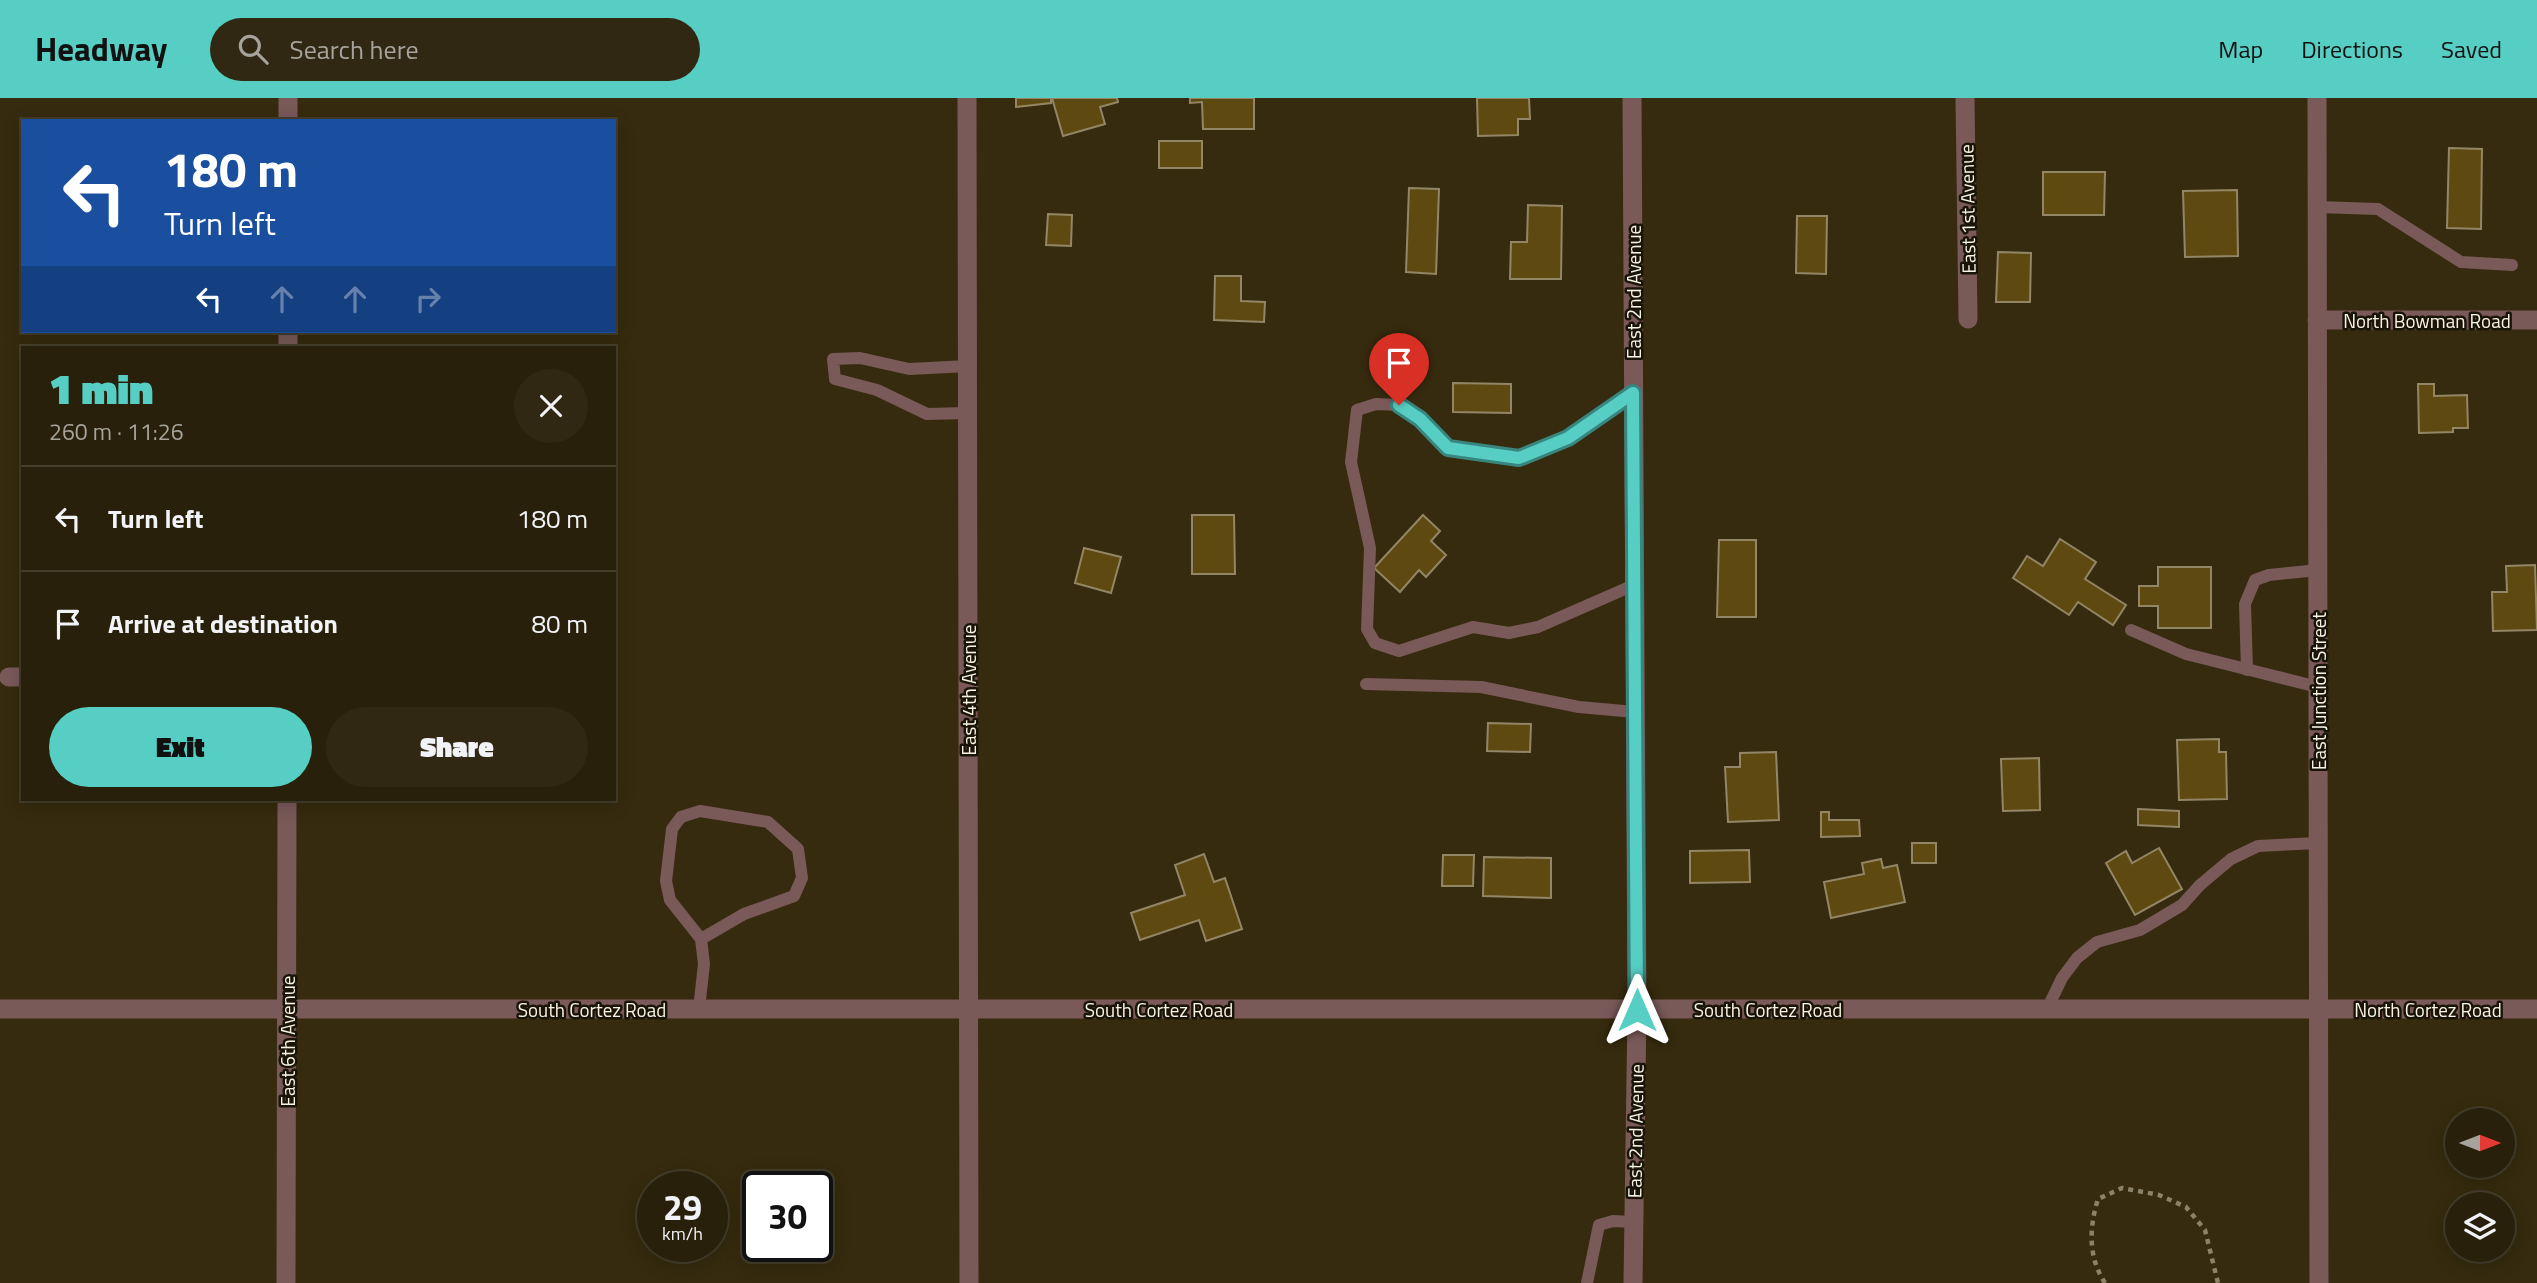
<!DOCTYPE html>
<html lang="en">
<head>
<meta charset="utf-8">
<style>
  :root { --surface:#28200a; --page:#302813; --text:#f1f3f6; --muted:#a5a39c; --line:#443e2b; --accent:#56cec3 }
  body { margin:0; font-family:"Titillium Web",sans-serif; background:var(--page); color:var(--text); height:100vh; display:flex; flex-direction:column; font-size:26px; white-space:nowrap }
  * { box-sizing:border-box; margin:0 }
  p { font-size:23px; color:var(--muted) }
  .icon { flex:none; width:38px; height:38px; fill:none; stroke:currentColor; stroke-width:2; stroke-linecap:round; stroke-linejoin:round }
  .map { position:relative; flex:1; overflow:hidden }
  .sheet { position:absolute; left:21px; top:248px; width:595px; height:455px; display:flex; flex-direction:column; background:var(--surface); border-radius:0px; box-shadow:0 4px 18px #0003,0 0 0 2px var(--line) }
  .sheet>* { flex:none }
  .top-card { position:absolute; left:21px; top:21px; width:595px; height:214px; border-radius:0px; box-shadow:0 4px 18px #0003,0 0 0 2px var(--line); background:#1a4fa0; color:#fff; overflow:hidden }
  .needle { width:46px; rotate:90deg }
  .fabs { position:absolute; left:2445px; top:1010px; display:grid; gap:14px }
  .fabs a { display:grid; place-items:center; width:70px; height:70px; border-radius:50%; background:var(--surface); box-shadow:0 4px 18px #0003,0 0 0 2px var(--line); font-size:35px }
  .speed { position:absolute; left:637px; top:1073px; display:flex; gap:14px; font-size:35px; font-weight:700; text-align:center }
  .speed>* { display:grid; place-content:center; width:91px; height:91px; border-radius:50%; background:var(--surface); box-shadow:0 4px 18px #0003,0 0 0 2px var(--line); line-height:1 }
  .speed small { font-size:18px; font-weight:400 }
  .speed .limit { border:4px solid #111; border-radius:10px; background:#fff; color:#111 }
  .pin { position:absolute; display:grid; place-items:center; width:60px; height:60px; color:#fff; margin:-72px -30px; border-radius:50% 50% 50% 0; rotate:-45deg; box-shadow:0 0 7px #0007 }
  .pin .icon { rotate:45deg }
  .me { position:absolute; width:77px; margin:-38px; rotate:0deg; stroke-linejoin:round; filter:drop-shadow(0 0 5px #0008) }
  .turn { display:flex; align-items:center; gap:24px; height:147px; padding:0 28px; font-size:32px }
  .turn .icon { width:91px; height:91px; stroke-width:2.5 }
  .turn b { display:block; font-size:49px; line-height:60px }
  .lanes { display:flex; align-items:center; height:66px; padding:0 28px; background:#0003; justify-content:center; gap:35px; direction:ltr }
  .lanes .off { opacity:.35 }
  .round { display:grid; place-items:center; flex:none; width:74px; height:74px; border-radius:37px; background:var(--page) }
  .headline { display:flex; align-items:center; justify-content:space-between; height:119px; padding:0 28px }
  h1 { font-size:42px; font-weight:800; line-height:52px; color:var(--accent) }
  .action { display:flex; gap:14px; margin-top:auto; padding:14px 28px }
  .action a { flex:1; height:80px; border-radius:42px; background:var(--accent); color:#111; font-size:28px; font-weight:800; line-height:80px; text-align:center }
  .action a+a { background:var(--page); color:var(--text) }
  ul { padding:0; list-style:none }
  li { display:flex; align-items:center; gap:21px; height:105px; padding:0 28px; border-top:2px solid var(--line) }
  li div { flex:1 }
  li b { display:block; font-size:26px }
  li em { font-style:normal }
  header { display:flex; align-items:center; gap:42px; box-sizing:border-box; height:98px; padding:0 35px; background:var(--accent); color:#111 }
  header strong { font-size:33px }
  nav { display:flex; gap:38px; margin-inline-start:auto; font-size:24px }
  .search { width:490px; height:63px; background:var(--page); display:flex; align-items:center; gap:18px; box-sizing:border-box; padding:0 24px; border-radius:38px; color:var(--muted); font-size:26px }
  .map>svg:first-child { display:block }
</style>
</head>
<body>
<header>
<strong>Headway</strong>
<div class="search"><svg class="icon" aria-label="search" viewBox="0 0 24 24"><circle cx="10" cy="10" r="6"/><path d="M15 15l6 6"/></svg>Search here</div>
<nav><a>Map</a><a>Directions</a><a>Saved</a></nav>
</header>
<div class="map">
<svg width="2537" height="1185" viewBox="0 0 2537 1185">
  <rect width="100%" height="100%" fill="#362b0e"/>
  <!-- building -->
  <g fill="#5e4a10" stroke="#938667" stroke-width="2">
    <polygon points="1016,0 1051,0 1051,5 1016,9"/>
    <polygon points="1052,0 1117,0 1118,4 1100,9 1105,26 1063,38"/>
    <polygon points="1190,0 1254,0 1254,31 1203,31 1202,4 1190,5"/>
    <polygon points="1477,0 1529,0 1530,21 1518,21 1518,37 1478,38"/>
    <rect x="1159" y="43" width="43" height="27"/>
    <polygon points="2449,50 2482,51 2481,131 2447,130"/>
    <polygon points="2043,74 2105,74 2104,117 2043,117"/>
    <polygon points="1409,90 1439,91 1436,176 1406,174"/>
    <polygon points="2237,92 2238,158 2185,159 2183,93"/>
    <polygon points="1528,107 1562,108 1561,181 1510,181 1511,144 1527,144"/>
    <polygon points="1048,116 1072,117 1071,148 1046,147"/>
    <polygon points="1797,118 1827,118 1826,176 1796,175"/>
    <polygon points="1998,154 2031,155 2030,204 1996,204"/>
    <polygon points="1215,178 1241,178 1241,203 1265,204 1264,224 1214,222"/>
    <polygon points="1453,285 1511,286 1511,315 1453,314"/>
    <polygon points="2418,286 2434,286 2434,298 2467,297 2468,330 2453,330 2453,334 2419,335"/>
    <polygon points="1192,417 1234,417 1235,476 1192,476"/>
    <polygon points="1423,417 1440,433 1431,443 1446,457 1426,479 1419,472 1400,494 1374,470"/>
    <polygon points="2060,441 2096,464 2085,481 2126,507 2113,527 2078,504 2069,517 2013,480 2027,458 2043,468"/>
    <polygon points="1719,442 1756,442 1756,519 1717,519"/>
    <polygon points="1084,450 1121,459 1111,495 1075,485"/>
    <polygon points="2535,467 2537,532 2493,533 2492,494 2507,494 2506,468"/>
    <polygon points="2158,469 2211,469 2211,530 2158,530 2158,508 2139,508 2139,488 2158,488"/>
    <polygon points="1488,625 1531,626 1530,654 1487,653"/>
    <polygon points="2219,641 2219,654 2226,654 2227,701 2179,702 2177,642"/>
    <polygon points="1776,654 1779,722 1728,724 1725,669 1740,669 1740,655"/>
    <polygon points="2039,660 2040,712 2003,713 2001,661"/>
    <polygon points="2138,711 2179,713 2179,729 2138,727"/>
    <polygon points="1821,714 1829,714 1829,722 1859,722 1860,738 1821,739"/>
    <rect x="1912" y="745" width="24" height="20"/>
    <polygon points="2159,750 2182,791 2135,817 2106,765 2126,753 2132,765"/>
    <polygon points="1749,752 1750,784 1690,785 1690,753"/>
    <polygon points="1204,756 1214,784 1225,780 1242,831 1206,843 1199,822 1140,842 1131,815 1185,797 1175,767"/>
    <polygon points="1443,757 1474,757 1473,788 1442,788"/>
    <polygon points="1484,759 1551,760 1551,800 1483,798"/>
    <polygon points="1881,761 1883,770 1897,767 1905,804 1831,820 1824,784 1864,776 1862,765"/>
  </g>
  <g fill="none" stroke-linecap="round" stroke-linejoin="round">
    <!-- path -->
    <path stroke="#8b826a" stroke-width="4.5" stroke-dasharray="5 5" stroke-linecap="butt" d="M2105,1185C2088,1159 2089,1130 2098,1101L2122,1090L2159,1097L2186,1109L2205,1132L2218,1185"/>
    <!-- service -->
    <g stroke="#7a5959" stroke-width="12">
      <polyline points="2317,109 2378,111 2461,164 2512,167"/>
      <polyline points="968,268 909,271 860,260 833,261 835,281 877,292 927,316 968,315"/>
      <polyline points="1633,295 1568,340 1519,360 1448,350 1420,321 1399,307 1376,306 1357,312 1351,364 1370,450 1367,531 1375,545 1399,553 1473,529 1509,535 1538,529 1634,487"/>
      <polyline points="2131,532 2186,556 2318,589"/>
      <polyline points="2247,572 2245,506 2255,482 2269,477 2318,472"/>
      <polyline points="1366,586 1481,589 1579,609 1635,614"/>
      <polyline points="699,911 704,866 701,841 670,802 666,783 672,731 681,719 700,713 768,724 798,751 802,780 794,798 744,816 701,841"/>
      <polyline points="2047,911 2062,880 2077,860 2097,844 2140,832 2182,807 2200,787 2231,761 2258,748 2318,745"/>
      <polyline points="1587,1185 1599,1127 1613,1123 1634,1124"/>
    </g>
    <!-- minor -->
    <g stroke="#7a5959" stroke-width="19">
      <polyline points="967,0 969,1185"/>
      <polyline points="1632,0 1637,912 1633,1185"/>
      <polyline points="1965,0 1968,221"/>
      <polyline points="2317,0 2319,1185"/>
      <polyline points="288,23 288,0"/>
      <polyline points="2317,222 2537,222"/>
      <polyline points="288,250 288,233"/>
      <polyline points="9,579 23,579"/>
      <polyline points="0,911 2537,911"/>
      <polyline points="286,1185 287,702"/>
    </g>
  </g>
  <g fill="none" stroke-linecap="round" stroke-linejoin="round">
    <!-- route casing -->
    <g stroke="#38867f" stroke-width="18">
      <polyline id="route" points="1399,307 1420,321 1448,350 1519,360 1568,340 1633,295 1637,912"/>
    </g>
    <!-- route -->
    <use href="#route" stroke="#56cec3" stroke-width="12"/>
  </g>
  <g text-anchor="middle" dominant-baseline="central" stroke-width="5" stroke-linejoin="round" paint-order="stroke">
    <!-- street labels -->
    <g font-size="19" fill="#f9f3e2" stroke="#191408">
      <text transform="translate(1967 111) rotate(-91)">East 1st Avenue</text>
      <text transform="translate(1633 194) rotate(-90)">East 2nd Avenue</text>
      <text x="2427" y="222">North Bowman Road</text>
      <text transform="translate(968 592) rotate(-90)">East 4th Avenue</text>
      <text transform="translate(2318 593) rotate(-90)">East Junction Street</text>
      <text x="592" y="911">South Cortez Road</text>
      <text x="1159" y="911">South Cortez Road</text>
      <text x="1768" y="911">South Cortez Road</text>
      <text x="2428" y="911">North Cortez Road</text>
      <text transform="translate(287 943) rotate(-90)">East 6th Avenue</text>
      <text transform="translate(1635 1033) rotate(-89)">East 2nd Avenue</text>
    </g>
  </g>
</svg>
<div class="fabs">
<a><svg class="needle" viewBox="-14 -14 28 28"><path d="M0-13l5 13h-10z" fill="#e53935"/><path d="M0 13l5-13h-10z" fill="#a5a39c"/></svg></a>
<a><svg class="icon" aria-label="layers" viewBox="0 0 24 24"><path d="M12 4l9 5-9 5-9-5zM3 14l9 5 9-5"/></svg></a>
</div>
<div class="speed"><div>29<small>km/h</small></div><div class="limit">30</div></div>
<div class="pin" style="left:1399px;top:307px;background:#d93025"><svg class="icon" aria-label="arrive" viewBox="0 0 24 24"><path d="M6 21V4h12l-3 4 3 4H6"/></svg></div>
<svg class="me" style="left:1637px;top:912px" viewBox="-20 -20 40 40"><path d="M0-17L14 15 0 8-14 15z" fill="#56cec3" stroke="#fff" stroke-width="4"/></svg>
<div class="top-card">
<div class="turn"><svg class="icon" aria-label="left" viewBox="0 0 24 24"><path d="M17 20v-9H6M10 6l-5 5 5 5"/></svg><div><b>180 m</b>Turn left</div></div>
<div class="lanes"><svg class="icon" aria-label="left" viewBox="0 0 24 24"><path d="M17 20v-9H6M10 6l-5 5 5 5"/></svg><svg class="icon off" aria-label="ahead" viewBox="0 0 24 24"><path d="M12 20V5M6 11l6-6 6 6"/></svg><svg class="icon off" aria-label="ahead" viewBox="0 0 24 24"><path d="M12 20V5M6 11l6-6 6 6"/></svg><svg class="icon off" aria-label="right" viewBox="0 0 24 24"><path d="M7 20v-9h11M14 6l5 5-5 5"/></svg></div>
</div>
<section class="sheet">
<div class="headline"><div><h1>1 min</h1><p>260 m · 11:26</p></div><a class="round"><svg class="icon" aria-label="close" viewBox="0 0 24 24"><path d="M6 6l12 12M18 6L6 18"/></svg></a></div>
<ul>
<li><svg class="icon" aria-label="left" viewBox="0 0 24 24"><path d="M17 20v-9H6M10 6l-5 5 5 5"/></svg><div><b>Turn left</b></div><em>180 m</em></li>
<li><svg class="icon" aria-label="arrive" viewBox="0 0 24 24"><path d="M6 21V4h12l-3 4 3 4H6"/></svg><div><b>Arrive at destination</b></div><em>80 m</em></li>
</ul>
<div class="action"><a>Exit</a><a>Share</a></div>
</section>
</div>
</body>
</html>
